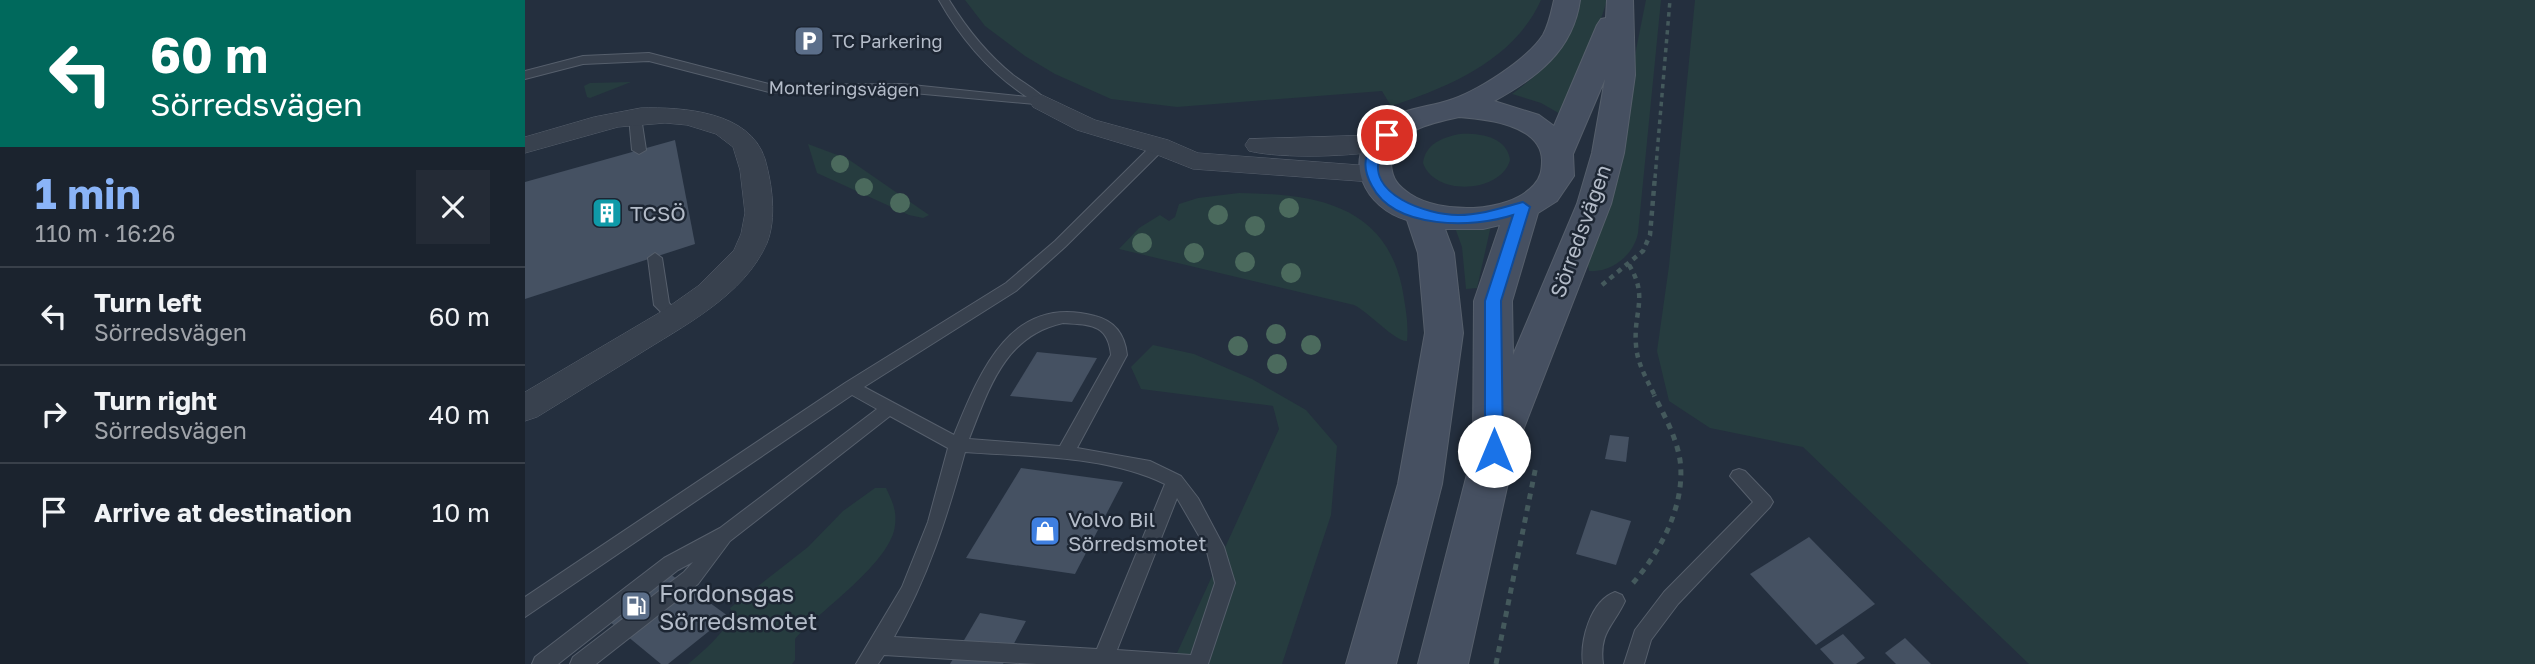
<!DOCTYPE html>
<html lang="en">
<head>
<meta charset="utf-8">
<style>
  :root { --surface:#1b232e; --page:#242b36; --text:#f1f3f6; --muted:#a0a4aa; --line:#39404a; --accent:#8ab4f8 }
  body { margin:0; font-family:"Golos Text",sans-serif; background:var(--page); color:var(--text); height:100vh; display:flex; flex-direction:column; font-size:26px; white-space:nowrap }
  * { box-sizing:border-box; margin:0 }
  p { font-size:23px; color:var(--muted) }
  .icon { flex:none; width:38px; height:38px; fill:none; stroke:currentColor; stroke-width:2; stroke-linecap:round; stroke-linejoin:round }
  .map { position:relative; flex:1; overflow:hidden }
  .side { display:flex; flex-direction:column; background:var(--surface); width:525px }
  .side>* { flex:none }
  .banner { background:#00695c; color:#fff; overflow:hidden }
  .pin { position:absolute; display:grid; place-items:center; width:60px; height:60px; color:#fff; margin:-30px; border:4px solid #fff; border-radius:50%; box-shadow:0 2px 7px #0007 }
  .me { position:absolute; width:77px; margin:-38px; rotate:0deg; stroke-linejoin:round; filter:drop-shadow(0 0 5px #0008) }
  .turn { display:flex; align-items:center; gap:24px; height:147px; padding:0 35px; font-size:32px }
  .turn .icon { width:91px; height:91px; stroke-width:2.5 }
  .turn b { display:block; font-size:49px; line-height:60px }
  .round { display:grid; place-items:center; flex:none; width:74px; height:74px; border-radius:0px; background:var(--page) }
  .summary { display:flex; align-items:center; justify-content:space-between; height:119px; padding:0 35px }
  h1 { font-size:42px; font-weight:700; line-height:52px; color:var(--accent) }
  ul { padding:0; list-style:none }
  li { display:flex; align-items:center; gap:21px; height:98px; padding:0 35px; border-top:2px solid var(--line) }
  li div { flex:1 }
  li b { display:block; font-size:26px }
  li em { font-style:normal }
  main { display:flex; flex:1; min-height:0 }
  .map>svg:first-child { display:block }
</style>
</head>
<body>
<main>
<section class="side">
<div class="banner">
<div class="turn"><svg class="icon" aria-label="left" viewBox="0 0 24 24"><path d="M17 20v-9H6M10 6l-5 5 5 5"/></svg><div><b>60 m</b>Sörredsvägen</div></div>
</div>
<div class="summary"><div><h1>1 min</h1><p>110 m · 16:26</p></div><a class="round"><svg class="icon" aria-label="close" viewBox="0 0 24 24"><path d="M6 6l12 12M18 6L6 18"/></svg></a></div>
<ul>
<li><svg class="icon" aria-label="left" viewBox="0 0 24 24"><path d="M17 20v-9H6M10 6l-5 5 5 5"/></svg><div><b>Turn left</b><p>Sörredsvägen</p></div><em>60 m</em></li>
<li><svg class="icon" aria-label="right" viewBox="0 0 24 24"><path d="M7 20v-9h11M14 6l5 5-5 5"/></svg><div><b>Turn right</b><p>Sörredsvägen</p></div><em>40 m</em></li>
<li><svg class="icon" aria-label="arrive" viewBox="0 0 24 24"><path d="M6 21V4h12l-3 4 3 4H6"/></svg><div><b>Arrive at destination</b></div><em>10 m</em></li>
</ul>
</section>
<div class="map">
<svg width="2010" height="664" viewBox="0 0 2010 664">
  <rect width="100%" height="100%" fill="#242f3e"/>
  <!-- green -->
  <g fill="#263c3f">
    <path d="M440,0H1016C989,60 924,87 866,106L857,91L652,107L586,99L530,74L500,56L460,26Z"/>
    <path d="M1055,0H1082C1071,40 1048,75 1037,115L1016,103L987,94C1029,62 1040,52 1055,0Z"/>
    <path d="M1121,0H1136L1113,233C1109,255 1086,273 1064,271L1062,260L1096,168L1110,55Z"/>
    <polygon points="1170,0 2010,0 2010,664 1504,664 1278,447 1185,428 1144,401 1132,351 1144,266"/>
    <polygon points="106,82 65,98 62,97 59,86 65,83"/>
    <path d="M935,134C955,133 982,137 985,160C976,193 910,197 898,163C900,144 918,137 935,134Z"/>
    <polygon points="283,144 323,159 404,215 398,218 384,215 292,173"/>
    <path d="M714,193C787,194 859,203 877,287C880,305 884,323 882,341C870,342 844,312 829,305L594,249L614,228L635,215L644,221L650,217L654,204L673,198Z"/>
    <polygon points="967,221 952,288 941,289 937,247 928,222"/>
    <polygon points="628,345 669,354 727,379 781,410 812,446 806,515 757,664 647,664 754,429 748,406 616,389 606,367"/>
    <path d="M350,488H361C367,501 372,510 370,525C367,562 294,611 270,639V660L267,664H163C180,650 196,635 209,616L205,608L283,547L318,511Z"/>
  </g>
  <!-- building -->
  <g fill="#455162">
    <polygon points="150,140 170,244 0,299 0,182"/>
    <polygon points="512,352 572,358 547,402 485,396"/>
    <polygon points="1085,435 1104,437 1101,462 1080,459"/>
    <polygon points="496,468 598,482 550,574 441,558"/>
    <polygon points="1066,510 1106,521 1091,565 1051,554"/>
    <polygon points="1284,537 1350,604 1291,645 1225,574"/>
    <polygon points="134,566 203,616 143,664 136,664 73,612"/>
    <polygon points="455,613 501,621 478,664 425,664"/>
    <polygon points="1318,634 1340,658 1331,664 1309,664 1295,649"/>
    <polygon points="1380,638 1406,664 1371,664 1360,653"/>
  </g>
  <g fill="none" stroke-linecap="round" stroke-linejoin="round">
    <!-- lane casing -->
    <g stroke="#565f6c" stroke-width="2">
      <g id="lane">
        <path d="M414,0H424C442,29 462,54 488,75C500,84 514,91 523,102L521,105L377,92L248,93L124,61L58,64L0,79V71L58,56L124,53L248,85L377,84L502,97C464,72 436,39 414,0Z"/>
        <polygon points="110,113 116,117 121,150 114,154 107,150 104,117"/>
        <path d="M634,142L641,146L639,149L540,247L491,291L339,387L429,435C455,371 486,293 570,316C590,321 600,335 602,355L552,448L625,461L656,476L673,498L699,547L710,583L683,664H512L359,655L353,664H331L377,587L403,522L423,448L365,416L205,541L173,584L71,664H45L48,657L159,572L168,562L153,570L33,664H7L10,657L139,558L195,528L352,409L327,395L0,617V597L320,383L481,283L530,241L629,143ZM538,323C564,325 583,323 586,355L535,446L444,439C464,389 479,336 538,323ZM440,452C505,457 580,455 640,484L572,649L369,637C403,578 422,517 440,452ZM652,498L681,548L690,583L666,655L592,650Z"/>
        <polygon points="130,253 137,258 144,303 158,317 155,321 145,321 129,305 123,258"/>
        <polygon points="1214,469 1220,471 1245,497 1248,502 1245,507 1153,604 1126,640 1119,664 1099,664 1110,630 1139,592 1228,502 1205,476 1208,471"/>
        <path d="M1090,592L1097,595L1100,601C1088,627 1074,632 1078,664H1058C1055,641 1065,601 1090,592Z"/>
      </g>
    </g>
    <!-- street casing -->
    <g stroke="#565f6c" stroke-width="1">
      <g id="street">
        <polygon points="517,95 570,120 643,140 673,153 847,166 857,168 860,174 857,180 847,182 668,169 625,152 552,130 508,107 505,102 508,97"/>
        <path d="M116,108C158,107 225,111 240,159C247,184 252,218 242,243C219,296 158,326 111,356C78,376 45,397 12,417L0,421V392L139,310L173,286L209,250L216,234L220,213L215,170L208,147L191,134L162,125L140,123L93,127L0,153V137L69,117Z"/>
        <path d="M855,135L864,137L868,143L864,149C831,157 757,159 724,151L720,145L724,139Z"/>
      </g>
    </g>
    <!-- secondary casing -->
    <g stroke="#565f6c" stroke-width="2">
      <path id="secondary" d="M1029,0H1055C1048,51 1011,78 969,101L1014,115L1029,126L1072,25L1076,19L1081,18L1082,0H1108L1110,75L1099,153L1086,204L990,451L943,664H893L948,451L949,301L975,225L958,229H920L929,253L938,333L917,484L871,664H821L873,484L900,333L893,253L882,220C840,208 816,160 852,127C872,109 899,108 922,101C950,93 1002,60 1018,35C1024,24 1026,13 1029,0ZM1080,79L1067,153L1052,204L988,355L987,301L1013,213L1032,201L1049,176L1048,154ZM934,117C959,119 1016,124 1017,160C1017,170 1016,177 1009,185C983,214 915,214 885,194C873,186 867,179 866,164C866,130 908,123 934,117Z"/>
    </g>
    <!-- path-far2 -->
    <polyline stroke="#44595c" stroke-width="3.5" stroke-dasharray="4.5 4.5" stroke-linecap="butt" points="1130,178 1145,0"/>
    <!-- path-far1 -->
    <g stroke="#44595c" stroke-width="4.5" stroke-dasharray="5 5" stroke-linecap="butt">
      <path d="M1104,265C1124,297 1108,312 1111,345C1112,363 1122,380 1130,396"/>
      <polyline points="1077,285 1118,251 1125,235 1130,176"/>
    </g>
    <!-- path -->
    <g stroke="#44595c" stroke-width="5" stroke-dasharray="6 6" stroke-linecap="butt">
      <path d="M1108,583C1136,551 1161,504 1155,460C1151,436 1139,415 1129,395"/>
      <polyline points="971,664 1011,466"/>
    </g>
    <!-- lane -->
    <use href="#lane" fill="#38414e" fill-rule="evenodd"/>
    <!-- street -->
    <use href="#street" fill="#38414e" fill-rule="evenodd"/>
    <!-- secondary -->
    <use href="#secondary" fill="#465061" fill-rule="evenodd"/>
  </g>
  <!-- trees -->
  <g fill="#4b6a5d">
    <circle cx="315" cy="164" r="9"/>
    <circle cx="339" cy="187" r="9"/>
    <circle cx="375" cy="203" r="10"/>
    <circle cx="764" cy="208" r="10"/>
    <circle cx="693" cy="215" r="10"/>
    <circle cx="730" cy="226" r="10"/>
    <circle cx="617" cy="243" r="10"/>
    <circle cx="669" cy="253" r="10"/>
    <circle cx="720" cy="262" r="10"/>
    <circle cx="766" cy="273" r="10"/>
    <circle cx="751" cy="334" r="10"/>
    <circle cx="786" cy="345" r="10"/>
    <circle cx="713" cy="346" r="10"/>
    <circle cx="752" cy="364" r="10"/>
  </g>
  <!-- route -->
  <path fill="#1a73e8" stroke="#114b97" stroke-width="2" d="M862,131L868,135C865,140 859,147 856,153C838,195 904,215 933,215C956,215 976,208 998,202L1005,207L976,301L978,451L975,456H963L960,451V301L988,215C949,228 870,230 847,186C842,177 838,166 842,155C844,147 853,139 857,132Z"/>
  <!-- icons -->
  <defs>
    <g id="parking-square" transform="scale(1.575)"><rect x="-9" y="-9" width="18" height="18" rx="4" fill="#5c6f8a" stroke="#1d2633"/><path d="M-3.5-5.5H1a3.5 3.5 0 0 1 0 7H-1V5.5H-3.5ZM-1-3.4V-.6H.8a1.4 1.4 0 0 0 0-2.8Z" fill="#fff"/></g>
    <g id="building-square" transform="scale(1.575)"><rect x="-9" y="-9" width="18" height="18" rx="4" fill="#0f9aa8" stroke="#1d2633"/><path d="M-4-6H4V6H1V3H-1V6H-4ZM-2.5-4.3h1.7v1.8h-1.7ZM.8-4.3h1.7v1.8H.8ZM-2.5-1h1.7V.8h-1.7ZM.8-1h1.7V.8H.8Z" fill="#fff"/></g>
    <g id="shop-square" transform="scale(1.575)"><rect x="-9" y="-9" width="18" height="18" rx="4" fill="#3f7fe0" stroke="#1d2633"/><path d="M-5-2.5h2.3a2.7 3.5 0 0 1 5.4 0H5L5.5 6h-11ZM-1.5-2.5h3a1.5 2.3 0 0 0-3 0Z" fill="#fff"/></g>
    <g id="fuel-square" transform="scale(1.575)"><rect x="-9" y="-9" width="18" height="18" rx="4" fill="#5c6f8a" stroke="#1d2633"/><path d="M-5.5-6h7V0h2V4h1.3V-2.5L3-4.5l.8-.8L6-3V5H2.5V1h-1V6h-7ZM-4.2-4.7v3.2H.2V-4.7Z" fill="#fff"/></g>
  </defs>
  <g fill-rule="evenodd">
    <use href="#parking-square" x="284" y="41"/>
    <use href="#building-square" x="82" y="213"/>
    <use href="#shop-square" x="520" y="531"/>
    <use href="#fuel-square" x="111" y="606"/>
  </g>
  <g text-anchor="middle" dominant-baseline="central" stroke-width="5" stroke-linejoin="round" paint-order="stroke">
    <!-- far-poi labels -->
    <g font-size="18" fill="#b4bcc9" stroke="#1d2633" text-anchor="start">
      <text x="307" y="41">TC Parkering</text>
    </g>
    <!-- far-street labels -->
    <g font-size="18" fill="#b4bcc9" stroke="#1d2633">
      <text transform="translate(319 88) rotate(1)">Monteringsvägen</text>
    </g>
    <!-- poi labels -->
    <g font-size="21" fill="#b4bcc9" stroke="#1d2633" text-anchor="start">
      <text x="105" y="213">TCSÖ</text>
      <text x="543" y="519">Volvo Bil<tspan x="543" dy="24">Sörredsmotet</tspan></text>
    </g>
    <!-- street labels -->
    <g font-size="21" fill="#b4bcc9" stroke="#1d2633">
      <text transform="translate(1055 231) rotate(-70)">Sörredsvägen</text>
    </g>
    <!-- near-poi labels -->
    <g font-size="24" fill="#b4bcc9" stroke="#1d2633" text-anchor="start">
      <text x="134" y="592">Fordonsgas<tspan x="134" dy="28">Sörredsmotet</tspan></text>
    </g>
  </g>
</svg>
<div class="pin" style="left:862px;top:135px;background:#d93025"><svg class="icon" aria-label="arrive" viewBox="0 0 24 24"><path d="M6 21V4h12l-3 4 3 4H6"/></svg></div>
<svg class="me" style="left:969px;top:451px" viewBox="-20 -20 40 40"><circle r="19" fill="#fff"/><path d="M0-13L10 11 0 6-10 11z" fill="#1a73e8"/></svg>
</div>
</main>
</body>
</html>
